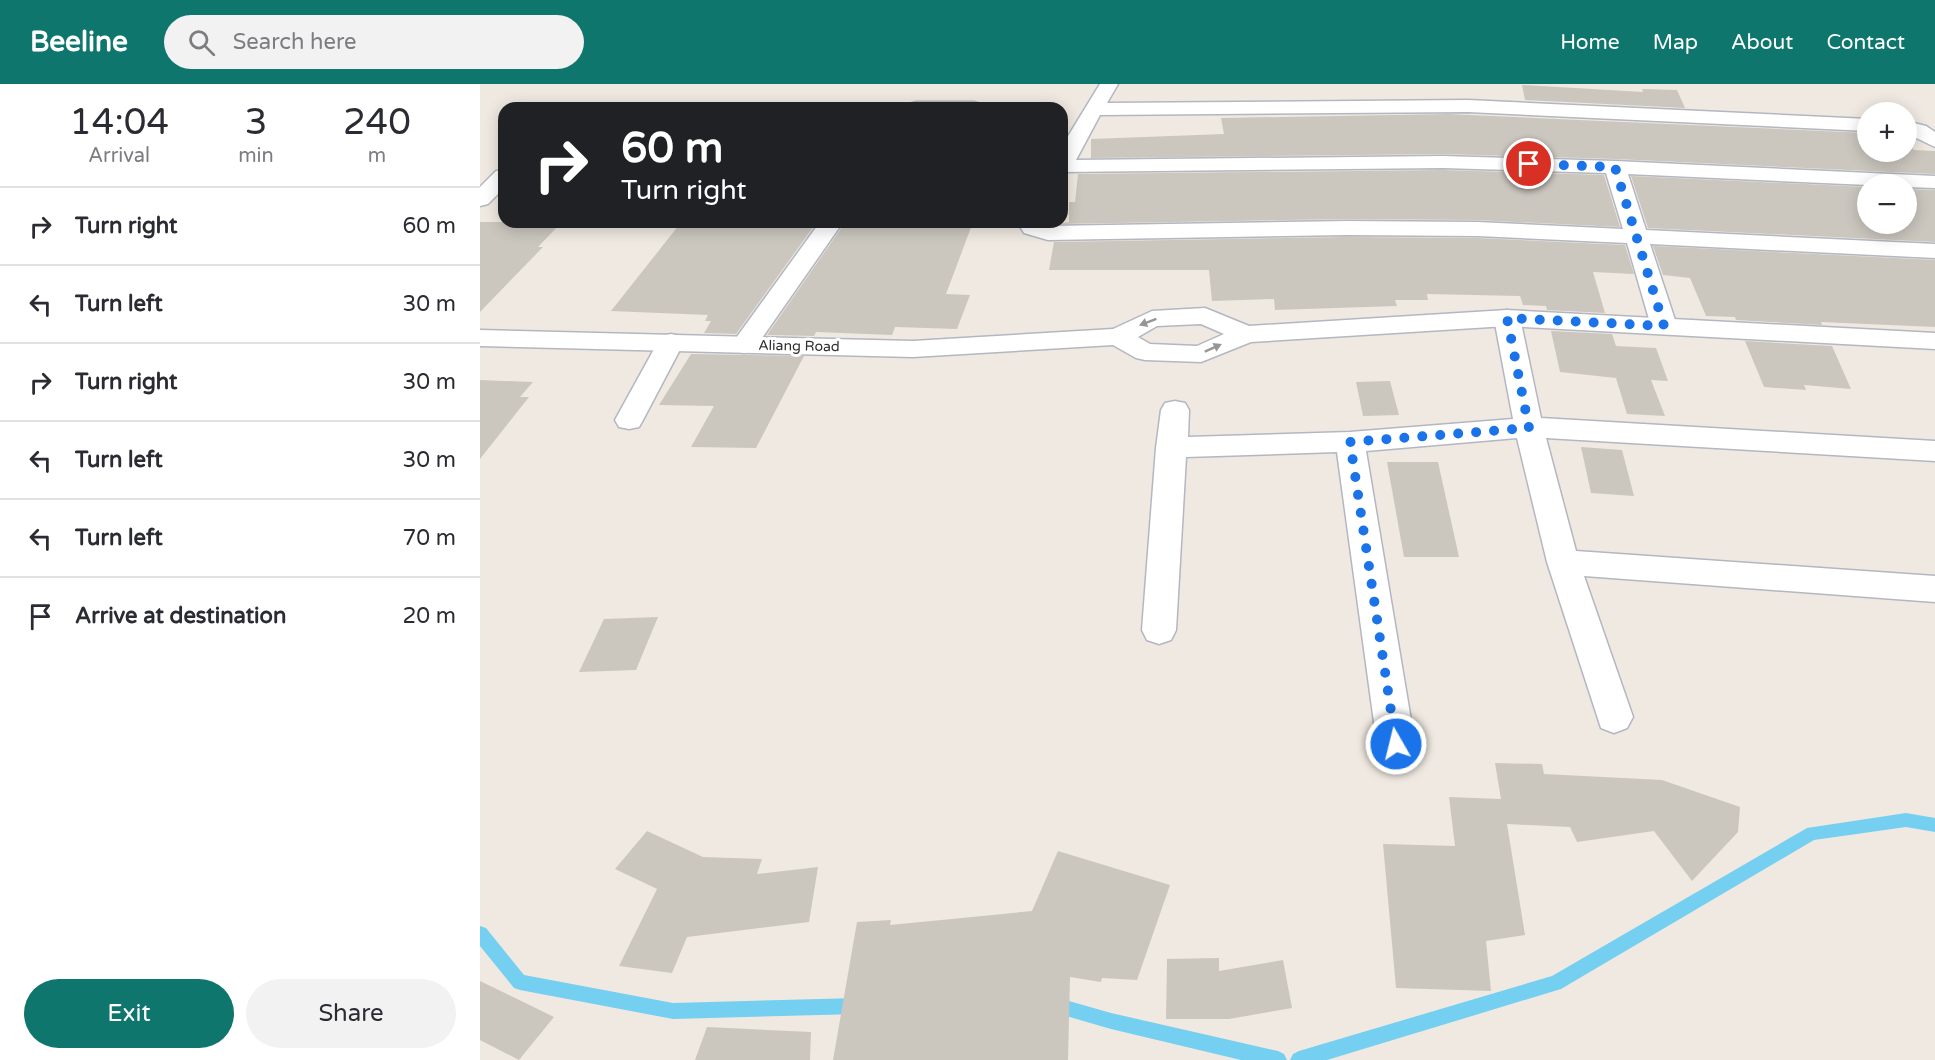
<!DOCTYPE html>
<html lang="en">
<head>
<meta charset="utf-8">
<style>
  :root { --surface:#fff; --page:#f2f2f3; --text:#2b2b33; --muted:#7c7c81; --line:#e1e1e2; --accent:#0f766e }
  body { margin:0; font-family:"Varela Round",sans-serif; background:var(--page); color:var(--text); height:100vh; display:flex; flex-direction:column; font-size:22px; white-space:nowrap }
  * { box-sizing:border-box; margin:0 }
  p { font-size:20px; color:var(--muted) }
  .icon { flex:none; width:33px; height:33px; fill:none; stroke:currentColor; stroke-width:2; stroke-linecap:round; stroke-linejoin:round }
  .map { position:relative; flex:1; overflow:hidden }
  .sheet { display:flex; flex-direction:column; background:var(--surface); width:480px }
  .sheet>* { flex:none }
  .hud { position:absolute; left:18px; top:18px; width:570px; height:126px; border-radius:18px; box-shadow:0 3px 15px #0003; background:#202124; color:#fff; overflow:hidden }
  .buttons { position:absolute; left:1377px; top:18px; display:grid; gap:12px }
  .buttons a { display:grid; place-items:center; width:60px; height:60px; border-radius:50%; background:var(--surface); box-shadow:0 3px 15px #0003; font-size:30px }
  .pin { position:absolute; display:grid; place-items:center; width:51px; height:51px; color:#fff; margin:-26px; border:3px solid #fff; border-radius:50%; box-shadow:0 2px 6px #0007 }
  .me { position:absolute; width:66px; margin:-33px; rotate:352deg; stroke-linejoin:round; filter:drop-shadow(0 0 4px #0008) }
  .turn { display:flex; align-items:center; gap:21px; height:126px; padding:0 24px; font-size:27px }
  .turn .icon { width:78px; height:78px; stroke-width:2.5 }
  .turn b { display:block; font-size:42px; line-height:51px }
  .eta { display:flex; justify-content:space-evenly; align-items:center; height:102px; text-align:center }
  .eta b { font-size:36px; font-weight:600; line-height:42px }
  .action { display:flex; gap:12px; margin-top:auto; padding:12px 24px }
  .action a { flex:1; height:69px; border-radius:36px; background:var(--accent); color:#fff; font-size:24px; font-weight:600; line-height:69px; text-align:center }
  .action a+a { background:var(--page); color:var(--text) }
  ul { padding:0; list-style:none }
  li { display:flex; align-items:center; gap:18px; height:78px; padding:0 24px; border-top:2px solid var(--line) }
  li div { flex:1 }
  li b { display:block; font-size:22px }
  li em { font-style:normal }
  header { display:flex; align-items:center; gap:36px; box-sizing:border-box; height:84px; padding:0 30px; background:var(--accent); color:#fff }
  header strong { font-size:28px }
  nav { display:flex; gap:33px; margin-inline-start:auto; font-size:21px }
  .search { width:420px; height:54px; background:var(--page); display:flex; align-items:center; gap:15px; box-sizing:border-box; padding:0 21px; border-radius:33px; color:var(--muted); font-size:22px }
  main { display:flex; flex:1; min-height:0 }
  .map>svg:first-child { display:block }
</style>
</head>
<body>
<header>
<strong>Beeline</strong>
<div class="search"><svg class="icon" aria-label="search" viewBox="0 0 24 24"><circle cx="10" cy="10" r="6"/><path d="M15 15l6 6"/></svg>Search here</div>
<nav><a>Home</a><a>Map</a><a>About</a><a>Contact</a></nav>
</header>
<main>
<section class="sheet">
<div class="eta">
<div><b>14:04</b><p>Arrival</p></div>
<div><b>3</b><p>min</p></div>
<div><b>240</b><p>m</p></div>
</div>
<ul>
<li><svg class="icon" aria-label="right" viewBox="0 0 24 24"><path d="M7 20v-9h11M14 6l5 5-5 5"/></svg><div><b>Turn right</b></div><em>60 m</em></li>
<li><svg class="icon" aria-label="left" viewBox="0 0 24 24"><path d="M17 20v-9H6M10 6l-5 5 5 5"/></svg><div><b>Turn left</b></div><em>30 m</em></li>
<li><svg class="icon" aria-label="right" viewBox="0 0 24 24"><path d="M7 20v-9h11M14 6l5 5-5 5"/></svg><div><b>Turn right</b></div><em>30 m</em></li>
<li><svg class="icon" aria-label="left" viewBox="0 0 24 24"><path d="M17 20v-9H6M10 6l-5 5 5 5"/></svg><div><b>Turn left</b></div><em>30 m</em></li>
<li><svg class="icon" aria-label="left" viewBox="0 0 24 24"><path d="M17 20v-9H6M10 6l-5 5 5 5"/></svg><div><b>Turn left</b></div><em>70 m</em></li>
<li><svg class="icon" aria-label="arrive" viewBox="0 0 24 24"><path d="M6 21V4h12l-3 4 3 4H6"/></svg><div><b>Arrive at destination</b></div><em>20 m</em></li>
</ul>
<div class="action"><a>Exit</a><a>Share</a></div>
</section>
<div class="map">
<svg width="1455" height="976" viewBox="0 0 1455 976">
  <rect width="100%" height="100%" fill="#efe9e1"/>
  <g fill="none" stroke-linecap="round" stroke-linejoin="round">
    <!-- stream -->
    <g fill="#75cff0" fill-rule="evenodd">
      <polygon points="1426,729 1455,734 1455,748 1426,743 1334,756 1081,905 847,976 810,976 813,970 819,967 1072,892 1327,744"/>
      <polygon points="0,842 6,844 44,891 193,919 378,914 384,916 386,922 384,928 378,930 193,935 40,906 34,904 0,862"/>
      <polygon points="575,913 631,929 798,967 804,970 807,976 761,976 631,945 569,927 567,921 569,915"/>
    </g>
  </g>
  <!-- building -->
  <g fill="#cbc7bf">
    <polygon points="1042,1 1163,8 1162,5 1197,6 1205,24 1045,16"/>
    <polygon points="968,30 1388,49 1388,68 1426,68 1426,57 1434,66 1455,67 1455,90 1135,75 963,70 611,74 611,55 744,50 741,34"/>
    <polygon points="963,86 1124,91 1140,143 997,136 867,135 578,140 589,138 589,118 595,118 598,90"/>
    <polygon points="1151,92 1388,103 1388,140 1426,140 1426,105 1455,106 1455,158 1168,144"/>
    <polygon points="0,138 82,138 58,163 63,163 0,228"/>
    <polygon points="374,138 493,138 466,210 490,211 477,245 415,243 412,251 336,248 334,252 287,251 362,143 374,143"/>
    <polygon points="229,139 334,142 256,250 224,249 231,237 225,237 228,231 131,227 199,141 227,141"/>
    <polygon points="867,153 997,154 1145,161 1154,190 1113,188 1125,229 1067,226 1066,222 1043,221 1040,212 947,210 948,216 915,216 917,222 795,226 794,215 732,217 729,186 569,186 574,158"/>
    <polygon points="1173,162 1455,176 1455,243 1341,238 1342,241 1256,236 1255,233 1226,232 1210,194 1183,191"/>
    <polygon points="1071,247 1132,250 1136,262 1176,264 1188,297 1171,296 1185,332 1147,330 1136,294 1080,288"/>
    <polygon points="1265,257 1352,262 1371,305 1324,301 1326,306 1284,303"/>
    <polygon points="211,270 324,272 276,364 211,363 234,322 179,321"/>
    <polygon points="0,296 53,298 40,313 49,313 0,375"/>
    <polygon points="910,297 919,331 883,332 876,298"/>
    <polygon points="1101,363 1142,366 1154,412 1111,409"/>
    <polygon points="907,378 958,378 979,473 924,473"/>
    <polygon points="178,533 156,586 99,588 124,535"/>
    <polygon points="1015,679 1062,680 1064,690 1182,696 1260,723 1258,748 1212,797 1174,747 1097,758 1090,743 1027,740 1045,851 1006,857 1011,907 916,904 903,760 975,762 969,713 1021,715"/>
    <polygon points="167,747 223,773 282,775 277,790 338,783 329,838 207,853 192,889 139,882 177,805 135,785"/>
    <polygon points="578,767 690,801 657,896 622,894 621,898 590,893 588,976 353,976 377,838 411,836 410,841 552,827"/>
    <polygon points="739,874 739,887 803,876 812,924 749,935 686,935 687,875"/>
    <polygon points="0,897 74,933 39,976 0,956"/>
    <polygon points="227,943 331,948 330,976 215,976"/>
  </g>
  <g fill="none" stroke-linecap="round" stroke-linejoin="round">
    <!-- minor casing -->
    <g stroke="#b4b7c1" stroke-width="3">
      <g id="minor">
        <polygon points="620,0 638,0 627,19 988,16 1388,35 1388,47 988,28 620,31 596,76 963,72 1135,77 1455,92 1455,104 1426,103 1426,100 1388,101 1148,90 1166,146 1455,160 1455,174 1170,160 1197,242 1193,247 1184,250 1175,247 1171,242 1147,159 997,152 867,151 568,156 544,149 541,144 544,138 566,138 565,141 570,142 867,137 997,138 1143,145 1126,89 963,84 582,88 582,62"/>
        <polygon points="436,18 494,18 501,20 504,24 426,24 429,20"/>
        <polygon points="1426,37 1446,42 1455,48 1455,63 1426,49"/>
        <polygon points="24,86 24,104 8,120 0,122 0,103 16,87"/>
        <polygon points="340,138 363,138 273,267 264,269 255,267 251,261"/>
        <polygon points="1027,226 1036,229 1040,234 1061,334 1455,357 1455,377 1066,354 1096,467 1455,492 1455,518 1104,492 1153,633 1147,644 1134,649 1121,644 1067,478 1037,354 886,367 935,660 929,672 916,677 903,672 897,660 857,368 706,373 696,546 691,556 679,560 667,556 662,546 676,364 681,326 685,319 695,317 705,319 709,326 708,353 870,348 1033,335 1014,234 1018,229"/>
        <polygon points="191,250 200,252 204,258 163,336 159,343 149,345 139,343 135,336 178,258 182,252"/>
      </g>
    </g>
    <!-- tertiary casing -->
    <g stroke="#b4b7c1" stroke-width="3">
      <path id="tertiary" d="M725,224L769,242L1027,226L1455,249V265L1027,242L771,258L721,278L665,276L656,274L633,261L433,273L0,262V246L433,257L633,245L672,227ZM721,240L744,250L717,262L670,260L658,253L677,242Z"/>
    </g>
    <!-- minor -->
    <use href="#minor" fill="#fff" fill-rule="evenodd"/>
    <!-- tertiary -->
    <use href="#tertiary" fill="#fff" fill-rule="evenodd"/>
  </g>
  <!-- one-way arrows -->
  <defs><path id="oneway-solid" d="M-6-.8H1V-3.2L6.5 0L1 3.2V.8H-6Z" transform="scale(1.5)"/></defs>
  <g fill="#969696">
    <use href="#oneway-solid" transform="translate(668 238) rotate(159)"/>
    <use href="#oneway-solid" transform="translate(733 264) rotate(-24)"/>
  </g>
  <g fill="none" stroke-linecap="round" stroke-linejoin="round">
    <!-- route -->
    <polyline stroke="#1a73e8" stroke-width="10" stroke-dasharray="0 18" points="916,660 870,358 1049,344 1027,234 1184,242 1135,83 1049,80"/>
  </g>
  <g text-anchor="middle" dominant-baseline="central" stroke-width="6" stroke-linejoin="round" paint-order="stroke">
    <!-- far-street labels -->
    <g font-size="14" fill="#2e2e2e" stroke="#fff">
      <text transform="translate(319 262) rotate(1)">Aliang Road</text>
    </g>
  </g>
</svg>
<div class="buttons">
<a>+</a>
<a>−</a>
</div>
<div class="pin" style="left:1049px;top:80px;background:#d93025"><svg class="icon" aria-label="arrive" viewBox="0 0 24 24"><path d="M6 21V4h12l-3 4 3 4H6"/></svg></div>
<svg class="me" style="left:916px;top:660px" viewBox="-20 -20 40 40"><circle r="17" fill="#1a73e8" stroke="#fff" stroke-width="3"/><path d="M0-11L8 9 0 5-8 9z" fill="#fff"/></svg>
<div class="hud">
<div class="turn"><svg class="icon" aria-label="right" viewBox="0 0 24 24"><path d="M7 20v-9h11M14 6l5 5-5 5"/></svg><div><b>60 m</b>Turn right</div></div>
</div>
</div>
</main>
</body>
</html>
